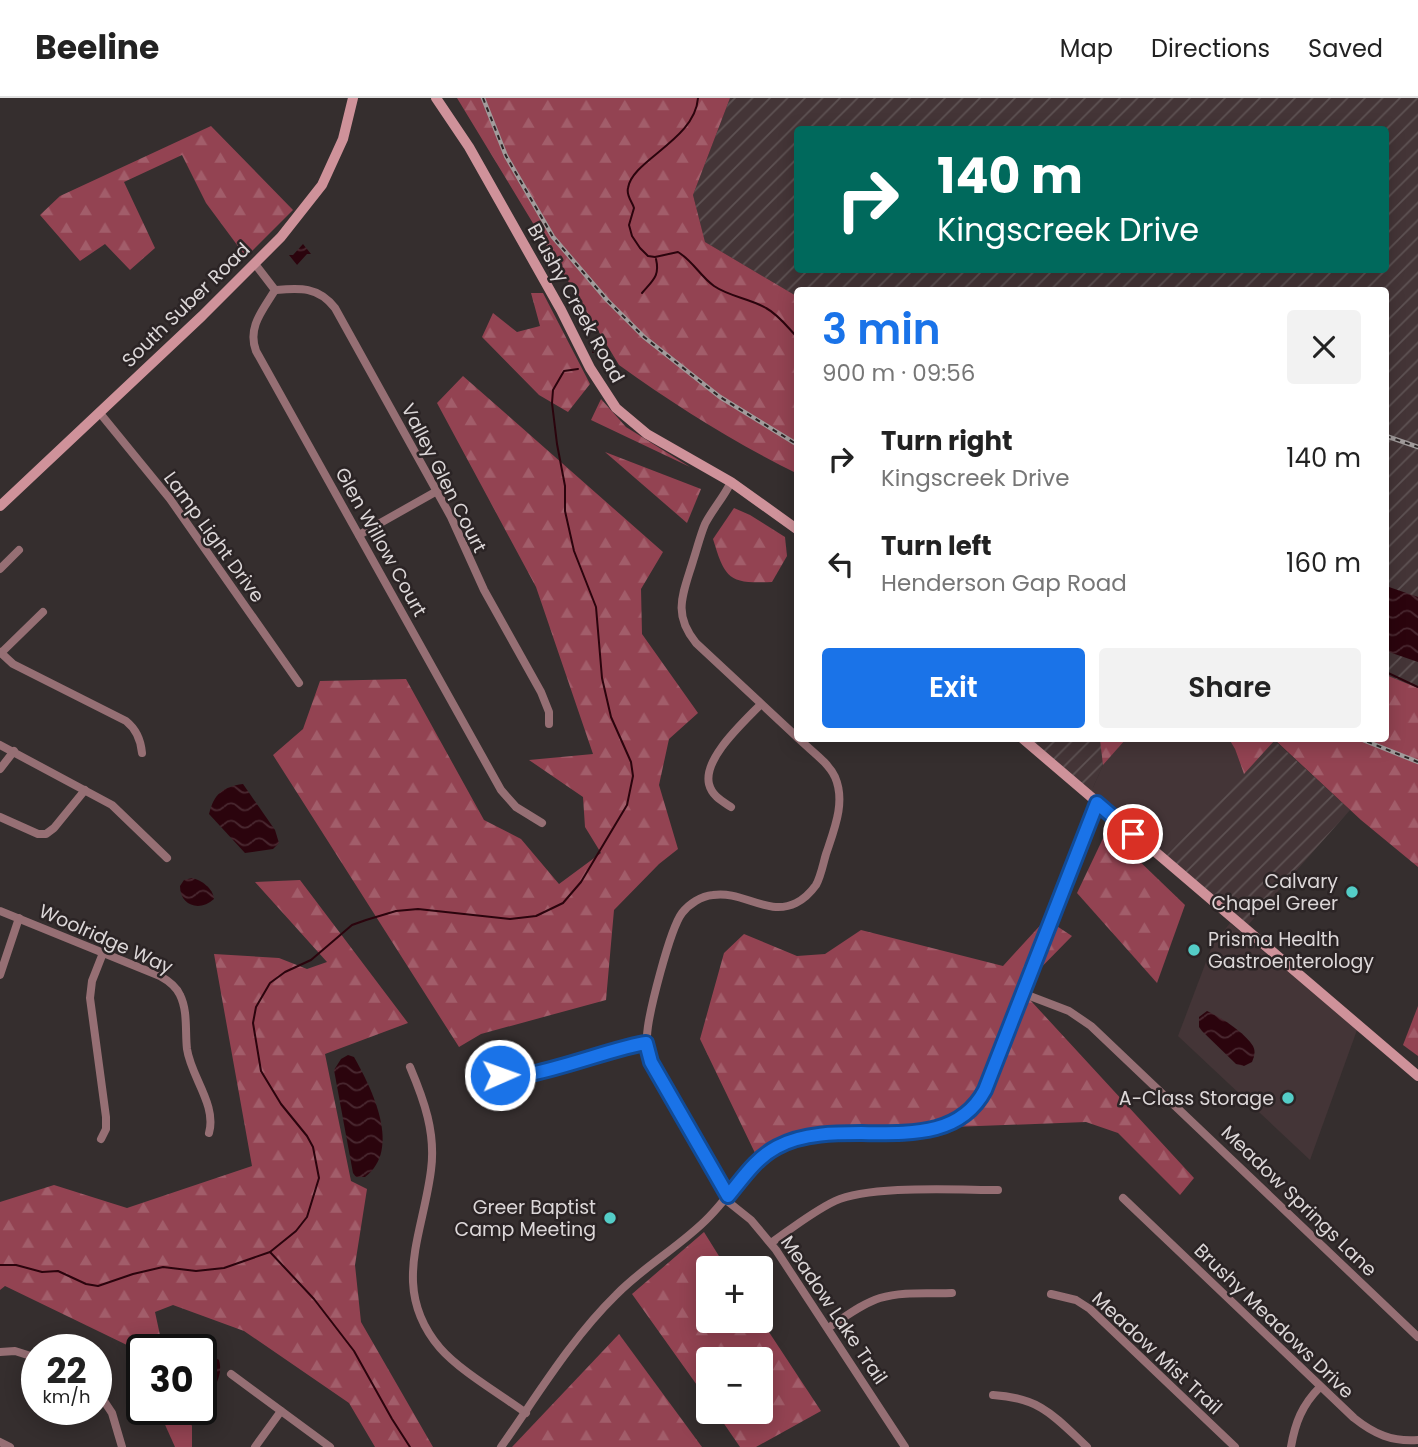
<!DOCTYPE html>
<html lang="en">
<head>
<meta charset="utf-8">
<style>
  :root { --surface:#fff; --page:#f2f2f2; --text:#222; --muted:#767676; --line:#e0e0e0; --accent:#1a73e8 }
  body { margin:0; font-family:Poppins,sans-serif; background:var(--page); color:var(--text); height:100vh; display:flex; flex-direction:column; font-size:26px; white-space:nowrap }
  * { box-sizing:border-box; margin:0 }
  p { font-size:23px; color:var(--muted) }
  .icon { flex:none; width:38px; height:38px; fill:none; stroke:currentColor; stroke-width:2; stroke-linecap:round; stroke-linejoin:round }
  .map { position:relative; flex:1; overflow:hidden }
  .panel { position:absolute; left:794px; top:189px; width:595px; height:455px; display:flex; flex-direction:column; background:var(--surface); border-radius:7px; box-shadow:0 4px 18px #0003 }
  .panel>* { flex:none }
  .top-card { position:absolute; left:794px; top:28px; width:595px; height:147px; border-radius:7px; box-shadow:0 4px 18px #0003; background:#00695c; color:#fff; overflow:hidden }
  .tools { position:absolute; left:696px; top:1158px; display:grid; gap:14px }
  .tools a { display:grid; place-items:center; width:77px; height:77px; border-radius:7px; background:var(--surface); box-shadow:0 4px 18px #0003; font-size:35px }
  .speed { position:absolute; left:21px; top:1236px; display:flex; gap:14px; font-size:35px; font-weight:700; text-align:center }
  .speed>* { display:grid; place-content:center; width:91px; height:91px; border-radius:50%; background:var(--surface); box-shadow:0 4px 18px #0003; line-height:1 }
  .speed small { font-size:18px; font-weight:400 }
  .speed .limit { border:4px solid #111; border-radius:10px; background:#fff; color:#111 }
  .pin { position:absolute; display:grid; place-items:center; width:60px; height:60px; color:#fff; margin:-30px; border:4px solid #fff; border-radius:50%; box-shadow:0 2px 7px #0007 }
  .me { position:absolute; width:77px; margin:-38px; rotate:88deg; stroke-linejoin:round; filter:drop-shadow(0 0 5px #0008) }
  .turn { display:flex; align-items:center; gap:24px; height:147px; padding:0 28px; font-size:32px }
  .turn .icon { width:91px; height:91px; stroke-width:2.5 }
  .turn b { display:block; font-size:49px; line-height:60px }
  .round { display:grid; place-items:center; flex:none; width:74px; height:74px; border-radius:7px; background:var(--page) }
  .headline { display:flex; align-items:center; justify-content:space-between; height:119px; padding:0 28px }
  h1 { font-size:42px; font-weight:600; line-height:52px; color:var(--accent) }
  .cta { display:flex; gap:14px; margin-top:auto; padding:14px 28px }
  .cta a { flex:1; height:80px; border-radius:7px; background:var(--accent); color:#fff; font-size:28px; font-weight:600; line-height:80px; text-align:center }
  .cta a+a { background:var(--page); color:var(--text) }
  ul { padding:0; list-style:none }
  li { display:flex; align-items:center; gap:21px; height:105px; padding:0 28px }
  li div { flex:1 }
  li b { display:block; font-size:26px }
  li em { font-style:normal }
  header { display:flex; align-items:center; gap:42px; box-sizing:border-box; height:98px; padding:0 35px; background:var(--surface); border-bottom:2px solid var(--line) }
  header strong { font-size:33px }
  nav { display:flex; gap:38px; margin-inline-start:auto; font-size:24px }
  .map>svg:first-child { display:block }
</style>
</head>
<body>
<header>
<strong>Beeline</strong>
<nav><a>Map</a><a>Directions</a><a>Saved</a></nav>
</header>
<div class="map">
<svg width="1418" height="1349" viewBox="0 0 1418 1349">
  <defs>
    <pattern id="industrial-furrows" width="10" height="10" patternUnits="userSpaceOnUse" patternTransform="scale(1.75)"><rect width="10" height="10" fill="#443537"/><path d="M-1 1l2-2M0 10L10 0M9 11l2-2" fill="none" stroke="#5e5253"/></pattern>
    <pattern id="forest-firs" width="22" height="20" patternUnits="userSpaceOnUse" patternTransform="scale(1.75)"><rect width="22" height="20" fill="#934352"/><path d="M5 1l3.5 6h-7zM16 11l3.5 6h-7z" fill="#a25d6a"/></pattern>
    <pattern id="water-waves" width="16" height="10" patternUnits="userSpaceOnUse" patternTransform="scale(1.75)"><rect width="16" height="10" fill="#2b040d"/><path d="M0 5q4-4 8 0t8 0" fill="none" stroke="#492830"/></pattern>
  </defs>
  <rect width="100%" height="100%" fill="#352e2e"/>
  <!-- built -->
  <g fill="#443537">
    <polygon points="1126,641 1229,641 1235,651 1244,676 1166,758 1091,694 1103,667"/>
    <polygon points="1230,825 1357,932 1310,1062 1178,938 1212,848"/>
  </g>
  <!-- industrial -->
  <g fill="url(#industrial-furrows)" fill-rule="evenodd">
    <path d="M730,0H1418V590L1386,577V192H798V199L705,144L693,97ZM798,32H1386V172H798Z"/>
    <polygon points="1030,641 1101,641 1103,667 1091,694"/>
    <polygon points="1274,642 1350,712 1248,827 1166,758"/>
  </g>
  <!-- forest -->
  <g fill="url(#forest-firs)">
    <path d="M457,0H730L693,97L705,144L798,199V376C735,345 676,308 619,267Z"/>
    <polygon points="211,28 293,112 246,159 206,105 182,57 124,84 155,150 130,172 105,146 80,163 40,117 60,98"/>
    <polygon points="531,195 543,195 590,286 568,314 539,297 482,239 493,215 517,234 540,228"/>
    <polygon points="463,278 663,454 641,491 642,536 698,615 669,641 659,687 678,751 659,766 614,812 606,902 481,936 459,949 273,657 303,631 320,583 406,581 484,722 521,741 559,786 601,755 585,729 583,699 529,662 593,656 536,489 437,305"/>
    <polygon points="601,301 626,329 690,369 591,322"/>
    <polygon points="605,354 701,391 687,425"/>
    <path d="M734,410L750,417L785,439L787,458L772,484C729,486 725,481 713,441Z"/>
    <polygon points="1386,577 1418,590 1418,769 1361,722 1275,642 1244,676 1235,651 1229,641 1386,640"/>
    <polygon points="1101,641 1126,641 1103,667 1100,642"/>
    <polygon points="1107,732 1185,807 1157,885 1077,795"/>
    <polygon points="300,782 408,925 325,956 351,1083 367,1091 355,1167 361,1224 433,1349 375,1349 349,1305 244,1233 173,1207 155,1214 163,1251 142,1251 142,1273 131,1249 5,1188 0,1192 0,1104 54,1087 127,1110 252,1068 214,856 279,860 307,871 327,864 255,784"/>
    <polygon points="1046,821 1072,838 1020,891 1194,1080 1180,1097 1118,1035 1086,1024 821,1034 755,1055 700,941 724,855 744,836 797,858 825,856 861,832 1003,868"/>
    <polygon points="1418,908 1418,958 1403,947"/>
    <polygon points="704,1134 727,1171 709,1171 709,1223 761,1222 821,1313 756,1349 740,1349 716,1314 761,1314 761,1262 709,1262 709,1304 632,1196"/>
    <polygon points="619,1236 702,1349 512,1349"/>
    <polygon points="158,1311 183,1311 192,1328 192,1349 175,1349"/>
  </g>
  <!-- water -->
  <g fill="url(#water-waves)">
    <polygon points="303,146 311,156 307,156 297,167 289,157 293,157"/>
    <polygon points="1386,488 1418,499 1418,564 1386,553"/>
    <path d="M243,686L275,732L279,745L273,751L245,755L209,716C214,696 222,689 243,686Z"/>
    <path d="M192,780C201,782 213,790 214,801C200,814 180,808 180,788L184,782Z"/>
    <path d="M1207,913C1222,920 1244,934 1253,948C1256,954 1254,959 1252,964L1244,968L1236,966L1202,933L1199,929V919Z"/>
    <path d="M348,957L354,959C372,991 402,1051 365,1079H356L353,1075L334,972L341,961Z"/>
    <path d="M214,1259L219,1262C224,1279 212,1294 201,1307V1261Z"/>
  </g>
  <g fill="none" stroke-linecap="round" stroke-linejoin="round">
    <!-- stream -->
    <g stroke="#2b040d" stroke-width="2">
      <path d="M698,0C695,42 632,62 628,90C626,98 632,103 634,110L629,127L632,138L640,150L648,158L655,159L678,154C693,163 700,178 714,188C730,199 749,200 766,210C779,217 788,230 798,240"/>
      <path d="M642,195C653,182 660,178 656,161"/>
      <polyline points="593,254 603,243"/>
      <polyline points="1386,574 1418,589"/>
      <polyline points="270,1154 314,1201 354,1253 392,1321 410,1349"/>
      <polyline points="0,1167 16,1167 42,1174 58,1173 86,1186 98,1188 133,1176 163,1169 196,1173 224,1170 270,1154 296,1133 307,1119 319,1080 313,1049 307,1038 281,1006 261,973 253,925 256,909 270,885 285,874 311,862 352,827 366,822 396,813 418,811 510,821 536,818 563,805 581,784 627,707 633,678 631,664 611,619 602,580 596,509 574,453 565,413 565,388 557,346 552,305 553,292 564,273 578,271"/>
    </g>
    <!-- street -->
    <g stroke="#966f74" stroke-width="8">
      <path d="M255,166L275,192C263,212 247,229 256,253L501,692L516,709L542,725"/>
      <path d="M275,192C299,190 318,188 335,210L451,419L484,492L541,594L549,614V626"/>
      <polyline points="99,314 170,401 299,585"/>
      <path d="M731,384C724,399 712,412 705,426C700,438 697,451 693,463C683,496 672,516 696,545L798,640"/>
      <polyline points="359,437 437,393"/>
      <polyline points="0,471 19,452"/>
      <path d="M0,554L13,566L126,623C136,631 141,643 142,655"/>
      <polyline points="1,555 43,514"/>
      <polyline points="0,647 112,707 167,760"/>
      <polyline points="0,671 14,653"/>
      <path d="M731,709C722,703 712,698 709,686C703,660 744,624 761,606"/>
      <polyline points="0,719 38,736 46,736 54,730 85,692"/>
      <path d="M0,813L160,878C169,883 176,888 180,897C188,913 185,934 187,951C191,979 217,1007 209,1035"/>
      <polyline points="0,877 19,820"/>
      <polyline points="1022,895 1069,913 1091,928 1418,1239"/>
      <path d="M410,969C424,1002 436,1035 431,1072C423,1137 390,1191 440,1250C460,1273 500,1296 526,1315"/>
      <path d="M500,977C524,986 613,949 646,945"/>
      <polyline points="101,1041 106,1031 106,1019 90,900 92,883 103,855"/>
      <path d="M728,1098L651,964C648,955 646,947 647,938C648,916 670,831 682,815C689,806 701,798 713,797C742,792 768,819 796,805C804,801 811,794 816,787C821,778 823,766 826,756C834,732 846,704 835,679C828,664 810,652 798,640"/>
      <path d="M1123,1100L1354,1320C1374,1336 1392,1344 1418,1342"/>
      <polyline points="726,1102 751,1122 776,1152 905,1349"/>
      <path d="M771,1145C791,1131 812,1114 835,1103C870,1087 956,1092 998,1092"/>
      <polyline points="1051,1196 1076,1202 1090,1211 1235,1349"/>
      <path d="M828,1230C844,1220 861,1206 880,1200C903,1193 929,1196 952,1195"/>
      <polyline points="0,1254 15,1253 37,1260"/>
      <polyline points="231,1276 330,1349"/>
      <polyline points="96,1291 112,1315 122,1349"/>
      <path d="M993,1297C1041,1300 1054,1318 1087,1349"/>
      <polyline points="0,1344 10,1349"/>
      <polyline points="255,1349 281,1313"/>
      <path d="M501,1349C537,1298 571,1241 616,1197C644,1168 681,1148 709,1119C734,1094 751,1059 784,1045C851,1017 954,1067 989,983L1097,705"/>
      <path d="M1291,1349C1295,1325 1302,1307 1320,1289"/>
    </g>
    <!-- secondary -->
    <g stroke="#cf929a" stroke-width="10">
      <polyline points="436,0 469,49 561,212 590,270 616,310 647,336 731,384 798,432"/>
      <polyline points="0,408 202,218 281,139 322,87 343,41 353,0"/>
      <polyline points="1022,640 1418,978"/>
    </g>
    <!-- rail casing -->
    <g stroke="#a19b9b" stroke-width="4.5">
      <g id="rail">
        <polyline points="483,0 506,58 553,139 607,202 644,239 720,299 798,347"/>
        <polyline points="1386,338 1418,349"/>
        <polyline points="1358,640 1418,664"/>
      </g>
    </g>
    <!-- rail -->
    <use href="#rail" stroke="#2b2425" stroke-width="2" stroke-dasharray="5" stroke-linecap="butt"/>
  </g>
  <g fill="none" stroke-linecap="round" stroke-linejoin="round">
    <!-- route casing -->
    <g stroke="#114b97" stroke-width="18">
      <path id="route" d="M500,977C524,986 613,949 646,945L651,964L728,1098C743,1080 756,1060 777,1049C841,1014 946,1066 985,992L1097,705L1133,736"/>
    </g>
    <!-- route -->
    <use href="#route" stroke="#1a73e8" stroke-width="12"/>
  </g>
  <!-- markers -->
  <g fill="#54cdc7" stroke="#2b2425" stroke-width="2.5">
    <circle cx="1352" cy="794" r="7"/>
    <circle cx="1194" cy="852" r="7"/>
    <circle cx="1288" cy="1000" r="7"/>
    <circle cx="610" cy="1120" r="7"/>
  </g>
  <g text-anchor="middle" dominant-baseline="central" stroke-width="5" stroke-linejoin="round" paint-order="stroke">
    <!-- street labels -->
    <g font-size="19" fill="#dcd7d8" stroke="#2b2425">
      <text transform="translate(576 205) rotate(61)">Brushy Creek Road</text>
      <text transform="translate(186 207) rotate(-44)">South Suber Road</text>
      <text transform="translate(444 380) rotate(63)">Valley Glen Court</text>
      <text transform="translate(214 439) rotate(54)">Lamp Light Drive</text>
      <text transform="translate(381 444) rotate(61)">Glen Willow Court</text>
      <text transform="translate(106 841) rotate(24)">Woolridge Way</text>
      <text transform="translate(1299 1103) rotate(44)">Meadow Springs Lane</text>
      <text transform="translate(834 1212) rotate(56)">Meadow Lake Trail</text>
      <text transform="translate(1274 1223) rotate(44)">Brushy Meadows Drive</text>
      <text transform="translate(1157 1255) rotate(43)">Meadow Mist Trail</text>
    </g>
    <!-- poi labels -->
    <g font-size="19" fill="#dcd7d8" stroke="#2b2425" text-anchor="end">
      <text x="1338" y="783">Calvary<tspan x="1338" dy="22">Chapel Greer</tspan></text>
      <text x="1208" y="841" text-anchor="start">Prisma Health<tspan x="1208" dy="22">Gastroenterology</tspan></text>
      <text x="1274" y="1000">A-Class Storage</text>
      <text x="596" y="1109">Greer Baptist<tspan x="596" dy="22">Camp Meeting</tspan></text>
    </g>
  </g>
</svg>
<div class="tools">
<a>+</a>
<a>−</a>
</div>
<div class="speed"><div>22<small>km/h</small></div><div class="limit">30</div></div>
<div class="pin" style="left:1133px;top:736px;background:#d93025"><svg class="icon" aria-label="arrive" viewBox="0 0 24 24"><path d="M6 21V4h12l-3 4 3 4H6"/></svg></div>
<svg class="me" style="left:500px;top:977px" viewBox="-20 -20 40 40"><circle r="17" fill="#1a73e8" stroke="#fff" stroke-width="3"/><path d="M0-11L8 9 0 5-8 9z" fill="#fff"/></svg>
<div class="top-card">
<div class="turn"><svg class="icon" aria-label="right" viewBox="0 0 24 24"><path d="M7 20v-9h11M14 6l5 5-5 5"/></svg><div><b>140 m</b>Kingscreek Drive</div></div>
</div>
<section class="panel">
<div class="headline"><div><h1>3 min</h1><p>900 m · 09:56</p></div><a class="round"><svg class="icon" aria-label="close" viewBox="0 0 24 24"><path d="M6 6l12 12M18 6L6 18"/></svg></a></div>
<ul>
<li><svg class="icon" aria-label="right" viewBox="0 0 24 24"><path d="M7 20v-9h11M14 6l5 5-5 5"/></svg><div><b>Turn right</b><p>Kingscreek Drive</p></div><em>140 m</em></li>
<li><svg class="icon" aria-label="left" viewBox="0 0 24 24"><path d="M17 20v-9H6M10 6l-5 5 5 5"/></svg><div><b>Turn left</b><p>Henderson Gap Road</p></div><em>160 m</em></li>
</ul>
<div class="cta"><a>Exit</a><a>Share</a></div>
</section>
</div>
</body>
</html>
